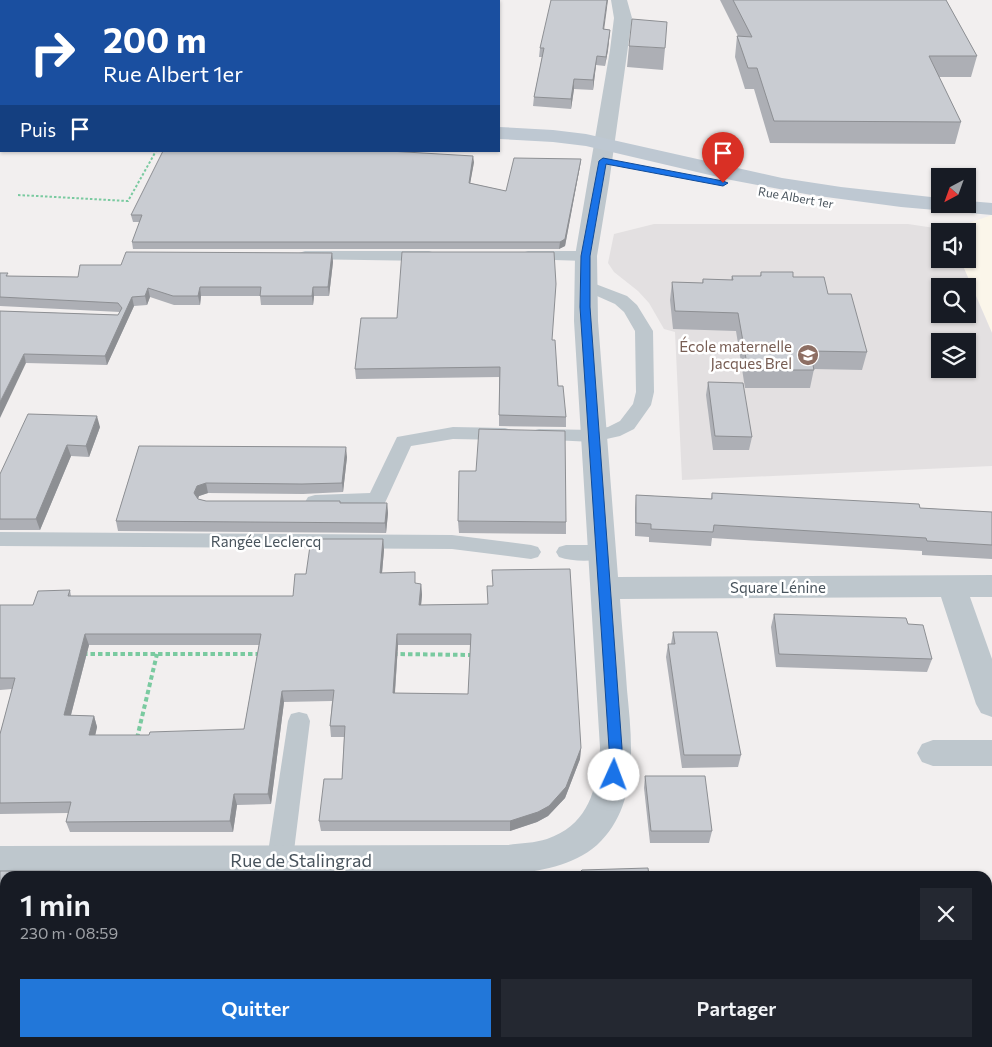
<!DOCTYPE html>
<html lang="fr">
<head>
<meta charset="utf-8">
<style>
  :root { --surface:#171b24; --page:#242831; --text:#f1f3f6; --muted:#9ea1a6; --accent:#2277d9 }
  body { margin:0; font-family:Commissioner,sans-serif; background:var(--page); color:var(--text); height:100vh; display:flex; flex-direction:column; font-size:19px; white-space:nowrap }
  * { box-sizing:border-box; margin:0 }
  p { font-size:16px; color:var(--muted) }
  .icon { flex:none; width:28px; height:28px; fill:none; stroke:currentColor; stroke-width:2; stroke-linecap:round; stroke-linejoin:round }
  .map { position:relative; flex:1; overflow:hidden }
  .details { position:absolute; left:0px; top:871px; width:992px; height:176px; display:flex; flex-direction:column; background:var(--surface); border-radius:15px 15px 0 0; box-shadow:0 1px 4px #0004 }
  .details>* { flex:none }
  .hud { position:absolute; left:0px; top:0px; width:500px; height:152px; box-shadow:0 1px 4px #0004; background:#1a4fa0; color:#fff; overflow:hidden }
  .needle { width:32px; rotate:221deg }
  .fabs { position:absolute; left:931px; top:168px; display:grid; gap:10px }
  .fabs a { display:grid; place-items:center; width:45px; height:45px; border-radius:0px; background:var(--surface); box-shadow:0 1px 4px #0004; font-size:25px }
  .pin { position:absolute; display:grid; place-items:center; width:42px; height:42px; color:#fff; margin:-51px -21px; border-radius:50% 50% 50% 0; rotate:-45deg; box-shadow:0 0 5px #0007 }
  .pin .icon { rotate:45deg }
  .me { position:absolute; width:55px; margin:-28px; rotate:2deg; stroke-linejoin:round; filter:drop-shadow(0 0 4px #0008) }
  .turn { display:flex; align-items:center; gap:18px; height:105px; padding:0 20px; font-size:22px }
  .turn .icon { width:65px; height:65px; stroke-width:2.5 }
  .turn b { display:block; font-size:35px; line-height:42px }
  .then { display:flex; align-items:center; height:48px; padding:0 20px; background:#0003; gap:10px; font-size:19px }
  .round { display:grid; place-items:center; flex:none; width:52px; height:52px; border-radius:0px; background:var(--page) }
  .headline { display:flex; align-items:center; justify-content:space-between; height:85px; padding:0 20px }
  h1 { font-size:30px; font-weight:600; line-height:38px }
  .cta { display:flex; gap:10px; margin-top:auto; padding:10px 20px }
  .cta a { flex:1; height:58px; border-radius:0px; background:var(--accent); color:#fff; font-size:20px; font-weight:600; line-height:58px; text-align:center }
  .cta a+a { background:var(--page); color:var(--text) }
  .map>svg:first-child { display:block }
</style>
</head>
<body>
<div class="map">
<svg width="992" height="1047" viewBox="0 0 992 1047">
  <rect width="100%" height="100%" fill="#f2efef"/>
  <!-- commercial -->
  <polygon fill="#fbf6ea" points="992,215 992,333 960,259 968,259 968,231 948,230"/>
  <!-- education -->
  <path fill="#e3e0e1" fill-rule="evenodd" d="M654,224H908L948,230L940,231V259H960L992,333V466L682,480L675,332L664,329L649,303L638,291L614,272L608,263L614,234ZM940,286H968V314H940ZM940,341H968V369H940Z"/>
  <!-- green -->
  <g fill="#c0edd0">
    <rect x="238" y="1043" width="82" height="4"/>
    <rect x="342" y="1043" width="52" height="4"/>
  </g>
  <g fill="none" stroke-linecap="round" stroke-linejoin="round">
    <!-- path-far1 -->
    <polyline stroke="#7acaa0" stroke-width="2" stroke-dasharray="2.5 2" stroke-linecap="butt" points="18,195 128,201 156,151"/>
    <!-- path -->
    <g stroke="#7acaa0" stroke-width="4" stroke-dasharray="4.5 3" stroke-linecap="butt">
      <polyline points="83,654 259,654"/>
      <polyline points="393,654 474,655"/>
      <polyline points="137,738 157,654"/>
    </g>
    <!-- lane -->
    <g fill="#bec7cd" fill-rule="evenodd">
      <rect x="369" y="0" width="12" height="1"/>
      <polygon points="305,251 429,251 435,253 437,256 435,259 429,261 299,259 297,256 299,253"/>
      <polygon points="528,251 586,251 592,253 594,256 592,259 586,261 522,259 520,256 522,253"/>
      <polygon points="585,280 627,296 637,305 653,331 654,392 651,405 634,429 620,436 593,442 532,439 530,435 532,431 539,429 593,430 608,427 620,421 633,404 636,392 635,331 624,312 615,304 579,288 577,285 579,282"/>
      <polygon points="453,427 505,428 512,430 514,434 512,438 505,440 453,439 411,446 384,505 377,507 315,509 308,507 305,502 308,497 315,495 370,493 397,437"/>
      <polygon points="0,532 452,535 531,545 538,547 541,552 538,557 531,559 452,549 0,546"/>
      <path d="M566,545H602L609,547L612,552L609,557C595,562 573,562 559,557L556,552L559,547Z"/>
      <polygon points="299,712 307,714 310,721 293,859 289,867 280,870 271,867 267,859 288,721 291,714"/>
    </g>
    <!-- street -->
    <g fill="#bec7cd" fill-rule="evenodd">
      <path d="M611,0H627L632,18L609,183L597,256L598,321L618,577L992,575V597H970L992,659V717L981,713L976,704L941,597L620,599C622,629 625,659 627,690C632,742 640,805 597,845C573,866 539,871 508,875L0,876V846L508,845C521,843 535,843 547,839C590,824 597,788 600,748L574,321L575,256L610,50L614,18Z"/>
      <polygon points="933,740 992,740 992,766 933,766 922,762 917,753 922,744"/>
      <polygon points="65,1042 103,1042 102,1047 64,1047"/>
      <rect x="515" y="1042" width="38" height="5"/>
    </g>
    <!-- secondary -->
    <g fill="#bec8d2" fill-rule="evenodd">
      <rect x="0" y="103" width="1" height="12"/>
      <polygon points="499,127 553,130 586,134 782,178 841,187 940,198 940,204 968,204 968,201 992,203 992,215 901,207 811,195 731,180 586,146 553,142 499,139"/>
    </g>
  </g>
  <!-- wall -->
  <g fill="#adafb5" fill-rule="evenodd">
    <polygon points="720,0 946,0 977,56 971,77 939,77 961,122 955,144 770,143 754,89 745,89 735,57 737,36 738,36"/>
    <polygon points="604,29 610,30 608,50 605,66 596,65 593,90 574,89 571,109 533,106 534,97 542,57 539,57 540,48"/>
    <polygon points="629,46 665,48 663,70 627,67"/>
    <polygon points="581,159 580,166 565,246 559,249 133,249 132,242 140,222 133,222 131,215 474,162 470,183 506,191"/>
    <polygon points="332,253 333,262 329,296 314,296 313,305 261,305 260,296 201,296 200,305 174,305 150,297 147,305 134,306 107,365 26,363 0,311 118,315 120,312 0,306 0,273 9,276 78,277 121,265"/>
    <polygon points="761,272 793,277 828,294 867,352 862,370 814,369 810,388 745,388 736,331 673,329 670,300 672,282 702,283 703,279 731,280 732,276 760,276"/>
    <polygon points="552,340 558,386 566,417 566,427 499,426 499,377 356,379 355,369"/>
    <polygon points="708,382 752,437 749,450 713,450 706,395"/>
    <polygon points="100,427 89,457 71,456 40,530 0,530 0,474"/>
    <polygon points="139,446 347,457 343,492 303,494 208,493 199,496 198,499 206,501 387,503 388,513 386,533 118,531 116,521"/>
    <polygon points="712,493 920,508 992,512 992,559 922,555 922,551 712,538 711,546 649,542 649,537 635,536 635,508 636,495 711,499"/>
    <polygon points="458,521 566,522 566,534 459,533"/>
    <path d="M383,539L384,550L382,573L416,584H421L422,595L421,605L487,604L581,748L580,759L565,798L548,816L537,822L510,831H321L319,821L342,779L344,737H331L330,726L332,701L284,702L271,804L237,805L233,832H70L66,822L68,813L0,814V734L12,689L0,690V605H33L70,590L71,596H293L306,574ZM89,645H259L244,729L149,735H95L97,727L94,716L71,715ZM398,645H471L468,694L395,693Z"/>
    <polygon points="774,614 908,624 932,659 927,672 776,667 771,627"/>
    <polygon points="673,632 741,755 738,767 682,768 666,657 668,644 671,644"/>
    <polygon points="645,776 712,831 709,843 650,843 644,788"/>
    <polygon points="5,1042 53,1042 52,1047 0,1047"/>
    <polygon points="698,1042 749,1042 750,1047 699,1047"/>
  </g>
  <!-- shaded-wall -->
  <g fill="#8d8f93">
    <rect x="315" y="0" width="7" height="1"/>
    <polygon points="607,0 608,0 603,38 603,29"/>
    <polygon points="610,30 608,50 605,66 606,57"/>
    <polygon points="597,56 596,65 593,90 593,80"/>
    <polygon points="574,79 574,89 571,109 571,99"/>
    <polygon points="473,156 474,162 469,190 469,183"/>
    <polygon points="581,159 580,166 565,246 559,249 560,242"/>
    <polygon points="332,253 333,262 329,296 328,287"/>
    <polygon points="200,287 201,296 200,305 198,296"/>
    <polygon points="313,287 314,296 313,305 312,296"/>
    <polygon points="148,288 150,297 147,305 145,296"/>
    <polygon points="132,297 134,306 107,365 105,356"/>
    <polygon points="24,354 26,363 0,418 0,402"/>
    <polygon points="97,416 100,427 89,457 86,446"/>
    <polygon points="67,445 71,456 40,530 36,519"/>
    <polygon points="346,447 347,457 343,492 342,483"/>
    <polygon points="206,483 208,493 199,496 196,503 194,493 197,486"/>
    <polygon points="387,503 388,513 386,533 385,523"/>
    <polygon points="383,539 384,550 381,584 380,573"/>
    <polygon points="421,584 422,595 420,616 419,605"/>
    <polygon points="85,634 89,645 68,726 64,715"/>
    <polygon points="397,634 398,645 394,704 393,693"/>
    <polygon points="282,691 284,702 271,804 268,794"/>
    <polygon points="94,716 97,727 93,746 89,735"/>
    <polygon points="581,748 580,759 565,798 548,816 537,822 510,831 510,821"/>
    <polygon points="234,794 237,805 233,832 230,821"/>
    <polygon points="42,1042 53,1042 52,1047 43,1047 41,1044"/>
    <polygon points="233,1042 239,1042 238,1047 233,1047"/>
  </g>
  <!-- building -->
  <g fill="#c9ccd2" stroke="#8d8f93" fill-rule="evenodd">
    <rect x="121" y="0" width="91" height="1"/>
    <polygon points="272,0 315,0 315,1 271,1"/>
    <polygon points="383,0 413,0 413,1 382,1"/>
    <polygon points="551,0 607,0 603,29 610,30 606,57 597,56 593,80 574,79 571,99 534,97 544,48 540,48"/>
    <polygon points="733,0 946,0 977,56 929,56 961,122 774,121 757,68 748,68 737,36 752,37"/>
    <polygon points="632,19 667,22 665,48 629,46"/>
    <polygon points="163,151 389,151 473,156 469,183 506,191 514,158 581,159 565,239 560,242 132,242 142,215 131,215"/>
    <polygon points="126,252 332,253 328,287 313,287 312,296 260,296 261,287 200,287 198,296 173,296 148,288 145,296 132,297 105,356 24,354 0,402 0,311 118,315 122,308 118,303 0,297 0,273 8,273 6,276 78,277 80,265 121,265"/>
    <polygon points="402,252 554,252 556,284 552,340 555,340 558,386 563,386 566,417 499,415 500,367 355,369 361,318 397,318"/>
    <polygon points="761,272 793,272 793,277 824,277 828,294 851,294 867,352 810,351 814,370 748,370 738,313 675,311 672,282 703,283 703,279 733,280 732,276 761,276"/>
    <polygon points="708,382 743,383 752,437 715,436"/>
    <polygon points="28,414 97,416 86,446 67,445 36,519 0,519 0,474"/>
    <polygon points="479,429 565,431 566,522 458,521 459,471 476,471"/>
    <polygon points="139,446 346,447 342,483 302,484 206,483 197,486 194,493 198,499 206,501 340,501 340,503 387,503 385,523 116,521"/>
    <polygon points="712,493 919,504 920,508 992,512 992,545 927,541 926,538 714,525 713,532 651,529 651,524 636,523 636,495 712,499"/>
    <path d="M311,539H383L380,573L415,572V583L421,584L419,605L488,604L487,586H493L492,570L570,569L581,748L566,787L549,806L538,812L510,821H319L324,779H342L345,726H330L334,690L282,691L268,794H234L230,821L66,822L71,802L0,803V734L15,678H0V605H33L38,591L70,590L68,596H293L295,574H306ZM85,634H261L244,729L150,732L149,735H89L94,716L64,715ZM397,634H471L468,694L393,693Z"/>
    <polygon points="774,614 906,618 908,624 923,625 932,659 779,654"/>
    <polygon points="673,632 717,632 741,755 684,755 668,644 675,644"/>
    <polygon points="645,776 705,776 712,831 651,831"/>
    <polygon points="648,868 649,876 576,876 582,870"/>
    <polygon points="0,871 60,871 62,876 5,876 5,1042 42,1042 41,1044 33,1043 32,1047 0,1047"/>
    <polygon points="486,872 491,876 169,876 172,874"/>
    <polygon points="120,1042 233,1042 233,1047 119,1047"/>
    <rect x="395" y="1042" width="99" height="5"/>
    <polygon points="704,1042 749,1042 750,1047 704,1047"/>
  </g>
  <!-- route -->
  <polygon fill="#1a73e8" stroke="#114b97" points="603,158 723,181 728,183 723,186 606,164 590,256 590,307 622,748 621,775 619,779 614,781 610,779 608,775 609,748 580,307 581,256 599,161"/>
  <!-- icons -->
  <defs>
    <g id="school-disc" transform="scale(1.125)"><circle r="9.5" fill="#8d6e63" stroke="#fff"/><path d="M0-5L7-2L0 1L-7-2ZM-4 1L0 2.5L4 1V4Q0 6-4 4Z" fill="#fff"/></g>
  </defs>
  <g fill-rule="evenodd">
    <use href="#school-disc" x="808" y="355"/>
  </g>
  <g text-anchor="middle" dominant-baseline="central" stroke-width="5" stroke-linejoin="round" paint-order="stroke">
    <!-- far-street labels -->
    <g font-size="12" fill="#48535c" stroke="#fff">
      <text transform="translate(796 197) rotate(10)">Rue Albert 1er</text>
    </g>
    <!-- education labels -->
    <g font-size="15" fill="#785e54" stroke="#fff" text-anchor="end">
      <text x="792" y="346">École maternelle<tspan x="792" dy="17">Jacques Brel</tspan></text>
    </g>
    <!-- street labels -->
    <g font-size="15" fill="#48535c" stroke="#fff">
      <text x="266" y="541">Rangée Leclercq</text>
      <text x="778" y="587">Square Lénine</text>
    </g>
    <!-- near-street labels -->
    <g font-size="18" fill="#48535c" stroke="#fff">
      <text x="301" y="860">Rue de Stalingrad</text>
    </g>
  </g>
</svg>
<div class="fabs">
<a><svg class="needle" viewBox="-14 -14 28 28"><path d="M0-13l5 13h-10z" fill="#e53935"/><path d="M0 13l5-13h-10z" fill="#9ea1a6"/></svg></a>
<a><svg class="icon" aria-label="sound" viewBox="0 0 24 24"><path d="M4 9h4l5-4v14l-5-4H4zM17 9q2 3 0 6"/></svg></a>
<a><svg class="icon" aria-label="search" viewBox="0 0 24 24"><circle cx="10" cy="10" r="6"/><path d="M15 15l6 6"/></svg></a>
<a><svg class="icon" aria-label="layers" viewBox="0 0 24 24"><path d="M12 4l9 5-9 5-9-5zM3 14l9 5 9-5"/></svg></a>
</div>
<div class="pin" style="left:723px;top:183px;background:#d93025"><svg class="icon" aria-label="arrive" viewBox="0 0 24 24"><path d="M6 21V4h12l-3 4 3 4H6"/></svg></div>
<svg class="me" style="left:614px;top:775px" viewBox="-20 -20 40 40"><circle r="19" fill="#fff"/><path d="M0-13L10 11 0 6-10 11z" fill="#1a73e8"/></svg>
<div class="hud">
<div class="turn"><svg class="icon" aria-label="right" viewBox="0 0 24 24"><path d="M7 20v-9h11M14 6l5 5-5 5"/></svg><div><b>200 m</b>Rue Albert 1er</div></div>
<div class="then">Puis<svg class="icon" aria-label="arrive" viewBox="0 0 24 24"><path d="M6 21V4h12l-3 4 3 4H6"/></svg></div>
</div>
<section class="details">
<div class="headline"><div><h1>1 min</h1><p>230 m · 08:59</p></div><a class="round"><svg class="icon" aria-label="close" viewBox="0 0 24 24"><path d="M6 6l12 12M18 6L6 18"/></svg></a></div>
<div class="cta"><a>Quitter</a><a>Partager</a></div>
</section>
</div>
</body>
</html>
